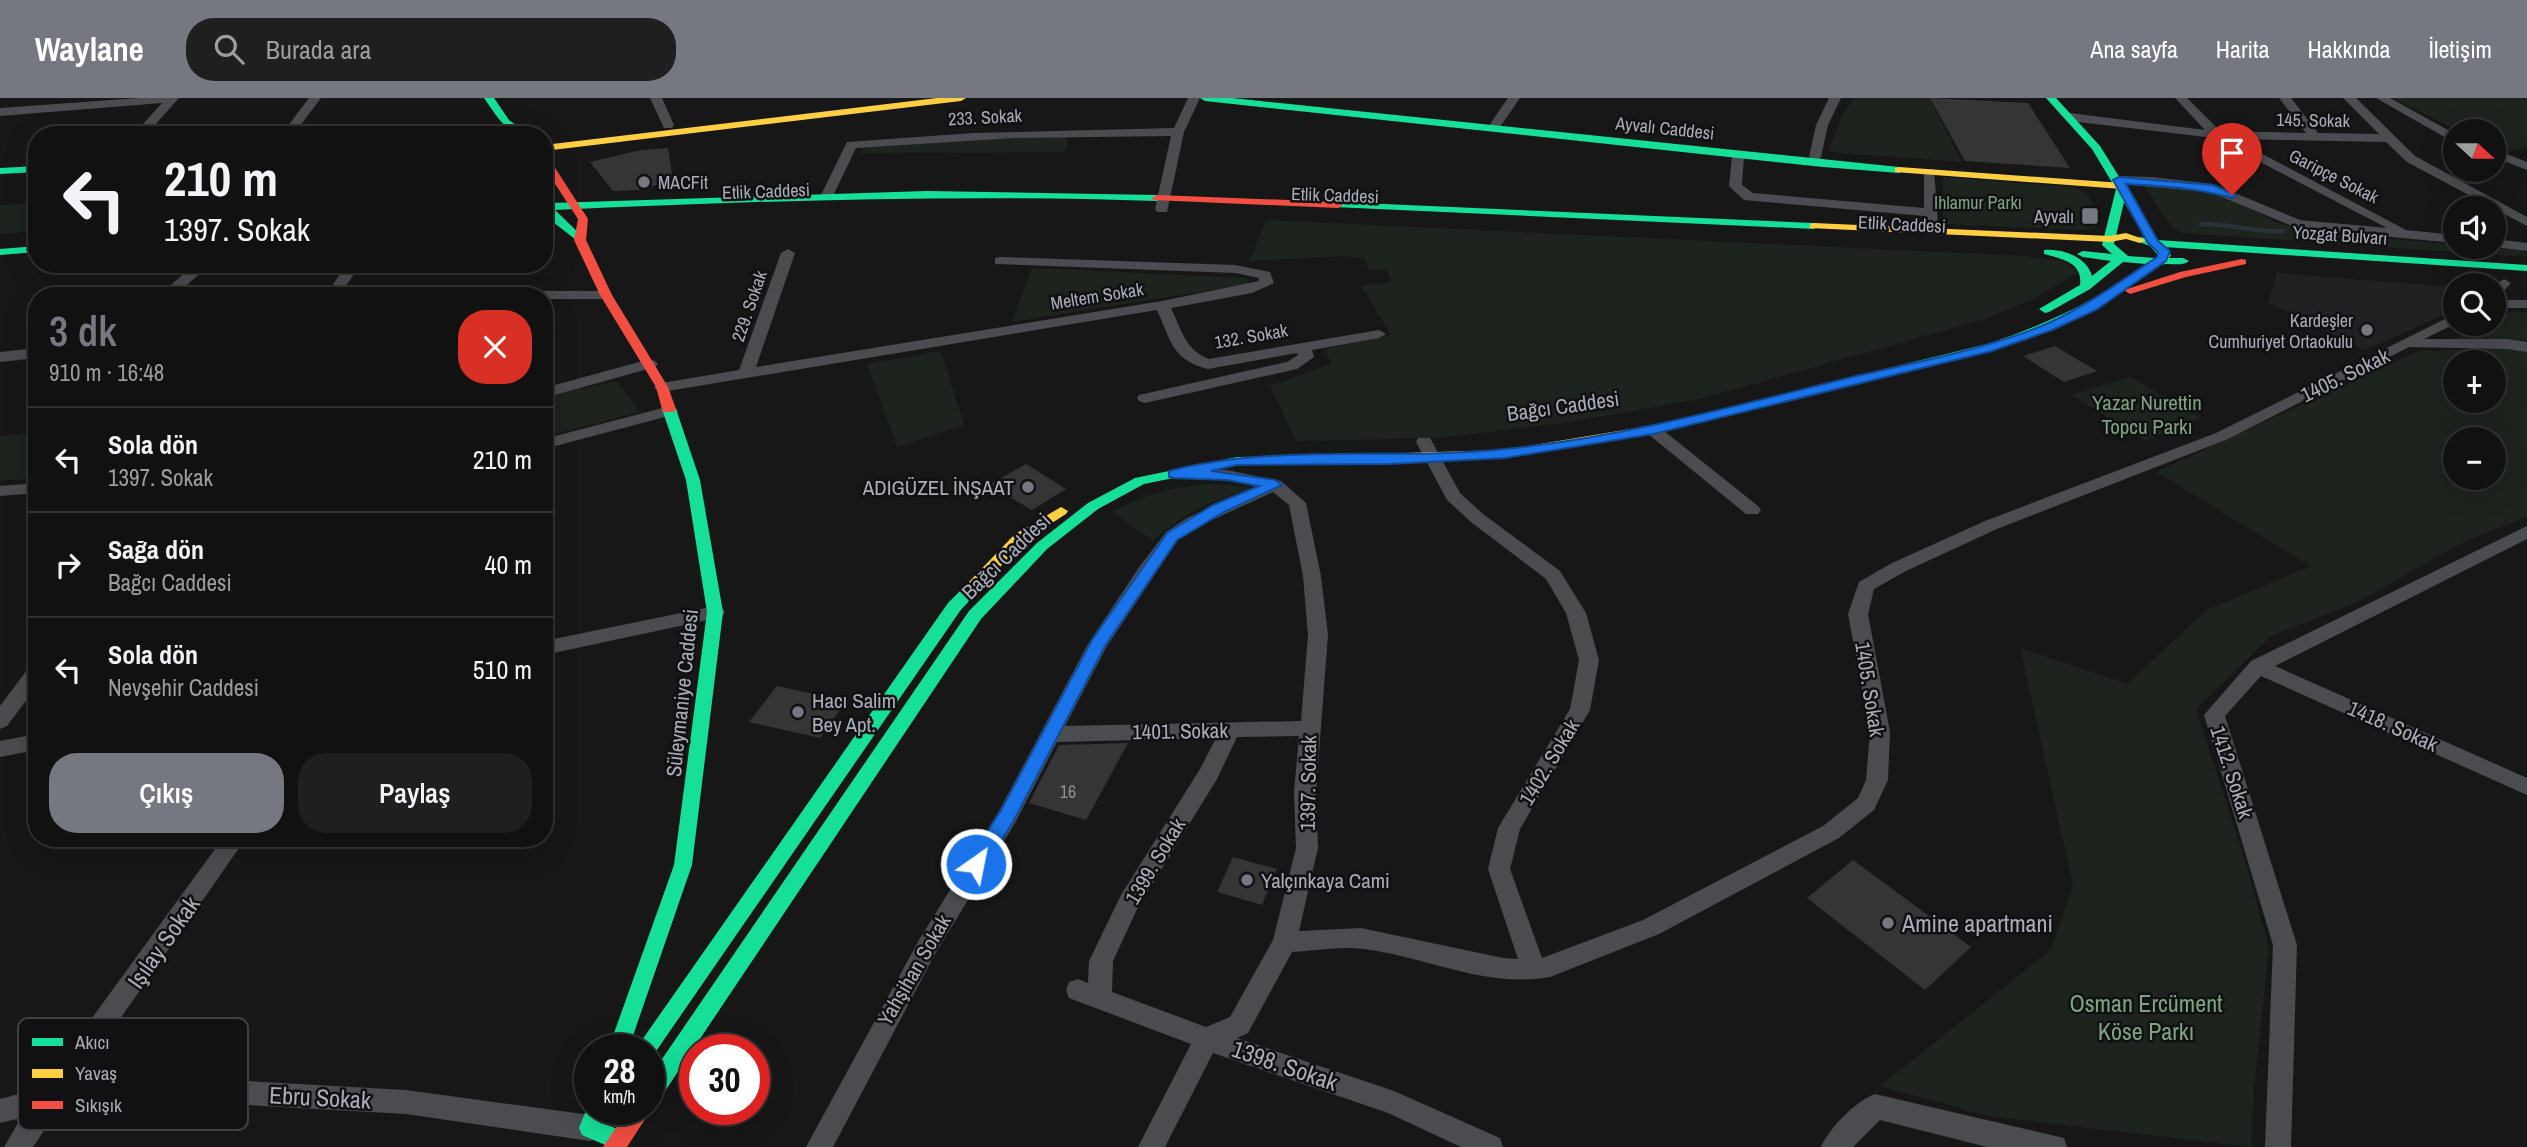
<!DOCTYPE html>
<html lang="tr">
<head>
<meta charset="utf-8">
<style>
  :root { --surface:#111; --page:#1e1f1f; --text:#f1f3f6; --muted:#9c9d9f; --line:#303131; --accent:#757880 }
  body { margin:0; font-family:"Archivo Narrow",sans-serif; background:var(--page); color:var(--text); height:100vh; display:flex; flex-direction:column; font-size:26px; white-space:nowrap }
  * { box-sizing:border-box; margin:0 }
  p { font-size:23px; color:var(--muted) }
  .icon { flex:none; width:38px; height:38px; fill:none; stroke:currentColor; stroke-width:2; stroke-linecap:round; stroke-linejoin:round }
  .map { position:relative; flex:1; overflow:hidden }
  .sheet { position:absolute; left:28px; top:189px; width:525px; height:560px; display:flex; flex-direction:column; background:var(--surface); border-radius:28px; box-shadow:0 7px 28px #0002,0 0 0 2px var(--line) }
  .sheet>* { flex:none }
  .guide { position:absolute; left:28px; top:28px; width:525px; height:147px; border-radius:28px; box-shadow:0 7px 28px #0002,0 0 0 2px var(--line); background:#111; color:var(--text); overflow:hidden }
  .needle { width:46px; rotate:111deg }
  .fabs { position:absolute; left:2443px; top:21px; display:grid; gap:14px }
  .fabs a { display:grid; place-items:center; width:63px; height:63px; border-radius:50%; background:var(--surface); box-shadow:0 7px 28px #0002,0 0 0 2px var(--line); font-size:35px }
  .speed { position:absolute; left:574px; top:936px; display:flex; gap:14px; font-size:35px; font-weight:700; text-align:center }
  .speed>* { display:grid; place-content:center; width:91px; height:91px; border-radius:50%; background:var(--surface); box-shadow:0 7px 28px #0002,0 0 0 2px var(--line); line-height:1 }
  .speed small { font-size:18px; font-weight:400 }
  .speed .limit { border:10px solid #d22; background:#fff; color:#111 }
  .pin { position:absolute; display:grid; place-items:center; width:60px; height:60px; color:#fff; margin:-72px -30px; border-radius:50% 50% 50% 0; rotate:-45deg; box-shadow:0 0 7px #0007 }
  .pin .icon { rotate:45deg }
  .me { position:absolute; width:77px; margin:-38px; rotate:33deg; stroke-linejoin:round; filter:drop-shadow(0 0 5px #0008) }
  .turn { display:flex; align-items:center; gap:24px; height:147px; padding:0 21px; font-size:32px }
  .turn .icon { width:91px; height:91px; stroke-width:2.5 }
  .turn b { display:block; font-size:49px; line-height:60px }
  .round { display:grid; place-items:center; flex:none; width:74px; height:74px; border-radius:28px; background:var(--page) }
  .headline { display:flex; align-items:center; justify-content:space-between; height:119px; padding:0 21px }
  h1 { font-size:42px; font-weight:600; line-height:52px; color:var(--accent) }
  .cta { display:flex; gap:14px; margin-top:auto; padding:14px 21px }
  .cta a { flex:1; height:80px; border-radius:28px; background:var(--accent); color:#fff; font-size:28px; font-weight:600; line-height:80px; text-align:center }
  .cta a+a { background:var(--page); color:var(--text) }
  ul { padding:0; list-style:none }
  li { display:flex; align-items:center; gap:21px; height:105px; padding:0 21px; border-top:2px solid var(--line) }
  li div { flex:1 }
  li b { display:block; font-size:26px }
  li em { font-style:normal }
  header { display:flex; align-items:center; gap:42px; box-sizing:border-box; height:98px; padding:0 35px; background:var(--accent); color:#fff }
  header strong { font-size:33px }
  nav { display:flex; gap:38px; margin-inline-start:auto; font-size:24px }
  .search { width:490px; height:63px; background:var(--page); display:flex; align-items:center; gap:18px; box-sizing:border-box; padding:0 24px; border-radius:28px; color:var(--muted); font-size:26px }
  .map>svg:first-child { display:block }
</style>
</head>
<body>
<header>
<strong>Waylane</strong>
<div class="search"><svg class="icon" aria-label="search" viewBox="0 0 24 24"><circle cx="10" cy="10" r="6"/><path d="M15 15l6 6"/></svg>Burada ara</div>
<nav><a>Ana sayfa</a><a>Harita</a><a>Hakkında</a><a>İletişim</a></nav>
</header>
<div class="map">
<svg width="2527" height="1049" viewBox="0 0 2527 1049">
  <rect width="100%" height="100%" fill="#171717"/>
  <!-- built -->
  <polygon fill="#212123" points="2277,175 2455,189 2455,212 2365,252 2268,205"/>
  <!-- green -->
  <g fill="#1d241e" fill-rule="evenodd">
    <polygon points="1854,0 1929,0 1962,64 1828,54 1843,16"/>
    <polygon points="2392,0 2527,0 2527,49 2506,54 2494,50 2494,33 2459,33"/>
    <polygon points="1068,38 1066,54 862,55 862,50 916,44"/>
    <polygon points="1943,79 2074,89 2089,98 2100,125 2096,130 2087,132 1943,126"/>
    <polygon points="2142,85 2210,93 2241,105 2276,124 2310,134 2518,152 2527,155 2527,159 2184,135 2172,130"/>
    <polygon points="37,105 37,133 0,136 0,107"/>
    <polygon points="1266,122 2023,158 2063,163 2075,171 2076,176 2031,202 1985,221 1704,300 1570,324 1438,340 1296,343 1270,288 1332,266 1324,251 1391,237 1361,188 1391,184 1386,171 1369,172 1364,160 1342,158 1249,163"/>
    <polygon points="1032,170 1247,180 1249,186 1012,224"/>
    <polygon points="2512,213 2527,214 2527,243 2511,241 2450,243 2485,226 2494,226 2494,222"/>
    <path d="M2510,250L2527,253V419L2459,446L2360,503L2271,538L2196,611L2247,769L2269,850L2254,992L2251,1049L1988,1018L1880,988L2051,852L2073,787L2020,550L2127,586L2207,512L2311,468L2156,374L2418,253ZM2455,264H2494V303H2455ZM2455,341H2494V380H2455Z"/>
    <polygon points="941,253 964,327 897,349 867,266"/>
    <polygon points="2130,279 2201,320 2146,343 2071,297"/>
    <polygon points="617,283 640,314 544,339 544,299"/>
    <polygon points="37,335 37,380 0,383 0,338"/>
    <path d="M1216,386L1256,390C1209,403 1190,411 1153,443L1112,414C1151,394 1172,389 1216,386Z"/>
  </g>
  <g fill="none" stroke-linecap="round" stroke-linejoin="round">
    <!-- stream -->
    <path stroke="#2a3239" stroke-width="4.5" d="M2201,126C2229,125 2255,135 2283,133"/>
  </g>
  <!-- building -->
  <g fill="#353536">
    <polygon points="1930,0 2028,5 2070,70 1965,63"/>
    <polygon points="668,50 672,77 666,79 664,85 638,92 613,93 590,64 641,52"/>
    <polygon points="2055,248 2097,273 2064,284 2023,258"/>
    <polygon points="1026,366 1066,391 1032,412 989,387"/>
    <polygon points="777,588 846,603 820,640 749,624"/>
    <polygon points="1128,645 1086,722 1029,705 1059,647"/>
    <polygon points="1233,759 1277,771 1262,807 1217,794"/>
    <polygon points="1853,762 1971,849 1925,892 1807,800"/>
  </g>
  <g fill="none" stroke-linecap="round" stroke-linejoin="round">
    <!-- street -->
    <g fill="#4b4c50" fill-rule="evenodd">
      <polygon points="139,0 179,0 146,37 133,37 162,5 0,18 0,10"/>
      <polygon points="309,0 321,0 293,37 281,37"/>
      <polygon points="650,0 662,0 674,27 672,30 664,30"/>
      <polygon points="1188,0 1200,0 1184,34 1167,114 1157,114 1155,111 1171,38 1014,40 856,50 832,100 827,101 821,97 847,44 973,35 1174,30"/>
      <polygon points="1508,0 1520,0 1500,29 1492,29 1490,26"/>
      <polygon points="1829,0 1841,0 1828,27 1821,59 1819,62 1811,62 1809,59 1816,27"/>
      <polygon points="2175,0 2187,0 2220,33 2306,35 2279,0 2291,0 2318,35 2379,36 2343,0 2356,0 2415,58 2527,119 2527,128 2407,64 2386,44 2234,41 2406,132 2455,137 2455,145 2297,130 2210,94 2119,86 2113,82 2119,78 2152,79 2213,86 2300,122 2387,130 2214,40 2070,23 2064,19 2070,15 2205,32"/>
      <polygon points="2376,0 2390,0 2455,36 2455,45"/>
      <polygon points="2494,51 2527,64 2527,72 2494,59"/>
      <polygon points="1738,54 1744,58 1742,87 1753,95 1924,110 1924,74 1926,71 1934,71 1938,126 1931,130 1926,129 1924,118 1744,102 1729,88 1732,58"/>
      <polygon points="2494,141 2527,145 2527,153 2493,149"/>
      <path d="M788,151L795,155L756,269L1162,203L1259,183V180L1235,175L995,166V160L1000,159L1235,167L1270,174L1274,185L1252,195L1171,210C1181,231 1186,253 1209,261L1379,232L1386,236L1379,240L1312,252L1314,259L1297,271L1145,305L1139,303L1137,300L1139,297L1287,264L1298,257L1297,255L1208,271C1172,262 1171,243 1157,212L662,294L656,292L654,289L656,286L739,272L781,155Z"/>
      <polygon points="195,166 211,166 174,198 158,198"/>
      <polygon points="347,166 361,166 343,192 606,193 613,197 606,201 544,201 544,198 325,198"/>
      <polygon points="2504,181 2511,185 2499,198 2494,199 2494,187"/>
      <rect x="2494" y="202" width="33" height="8"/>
      <path d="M2455,216V226L2424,241H2508L2527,244V254L2508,251L2409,249L2228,341L1997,431L1906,473L1874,491L1868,516L1890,634L1888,682L1874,712L1839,740L1659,836L1550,879C1487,891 1424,858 1363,851C1340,848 1315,853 1292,854L1248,935L1237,940L1394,993L1500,1040L1503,1049H1461L1388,1015L1213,955L1165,1049H1138L1191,946L1069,900L1066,892L1069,884L1078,881L1088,885L1089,863L1121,797L1200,671L1216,640L1057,644L1015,725L935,856L833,1049H806L919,842L999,713L1088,546L1140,468L1166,434L1187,420L1257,389L1227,382L1182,381L1173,376L1176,372H1227L1275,382L1281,383L1306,405L1321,478L1328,537L1316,694L1318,750L1299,833L1361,830L1503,860L1518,861L1488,771L1498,730L1570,611L1579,562L1566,515L1546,481L1471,424L1447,402L1416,344L1418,340H1430L1460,395L1483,416L1560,473L1586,515L1599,562L1590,612L1520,731L1510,771L1542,860L1643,822L1823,728L1858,700L1866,682L1870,634L1848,516L1859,484L1892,465L1985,423L2216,335ZM1273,394L1289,407L1303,478L1308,537L1301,623L1065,628L1107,548L1178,442L1199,428ZM1299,638L1294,694L1296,750L1273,842L1230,919L1206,929L1112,894L1113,863L1138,809L1217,681L1237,639Z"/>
      <polygon points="37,250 37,260 0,264 0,254"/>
      <polygon points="650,261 655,263 658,266 655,269 544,300 544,290"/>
      <polygon points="670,308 676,310 678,313 676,316 544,351 544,341"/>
      <polygon points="1653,327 1659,329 1758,408 1761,412 1758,416 1746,416 1647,335 1645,332 1647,329"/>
      <polygon points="37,385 37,395 0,398 0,388"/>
      <polygon points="2527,428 2527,441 2275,568 2527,680 2527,697 2261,578 2225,618 2297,847 2291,1049 2265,1049 2273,847 2204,617 2251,563"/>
      <polygon points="715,508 722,509 725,514 722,519 544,557 544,543"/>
      <polygon points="37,566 37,588 7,628 0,631 0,608 30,568"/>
      <polygon points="37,636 37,652 0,659 0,643"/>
      <polygon points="223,740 246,740 74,987 175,979 406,992 590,1017 599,1021 603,1030 599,1039 590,1043 406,1016 175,1003 57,1013 33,1049 4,1049 21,1020 0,1025 0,1001 41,990"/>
      <path d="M1875,996L2064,1040L2067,1049H1987L1880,1022L1853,1049H1821C1829,1030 1856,1003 1875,996Z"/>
    </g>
    <!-- fast -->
    <g fill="#16e098" fill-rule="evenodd">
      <path d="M484,0H494L509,22L530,37C506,37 497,18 484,0Z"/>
      <polygon points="1200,0 1232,0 1899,69 1904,72 1899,75 1823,69 1205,3"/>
      <path d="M2046,0H2056L2100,48L2123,85L2127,88L2126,91L2158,142L2527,167V173L2164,149L2171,157L2169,160H2183L2189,163C2180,170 2167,163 2158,168C2141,177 2126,192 2109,202C2074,223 2034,241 1995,252L1666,333L1661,332V326L1991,245C2046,226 2099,202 2146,166L2123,164L2090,191L2049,214L2045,215L2039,211L2080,187C2083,164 2062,161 2044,156V152C2062,150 2087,159 2092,178L2111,163L2083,159L2077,156L2083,153L2112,156L2102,147L2116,91L2092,51ZM2124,104L2145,140L2140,139L2134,142L2150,148L2158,157L2155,160L2128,158L2114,146Z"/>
      <polygon points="37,68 37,74 0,76 0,70"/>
      <path d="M927,93L1157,97L1162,100L1157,103C956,96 756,103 555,112L584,140V144L580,145L553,124L544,112V100L551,105Z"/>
      <polygon points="1338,104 1814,125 1819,128 1814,131 1334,109 1333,107"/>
      <polygon points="37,148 37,154 0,157 0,151"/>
      <polygon points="669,307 676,311 700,382 723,514 692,767 628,952 608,952 674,767 707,514 686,382 662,311"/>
      <polygon points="1302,358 1309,362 1307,365 1237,367 1144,386 1098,411 1047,451 981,521 657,1005 649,1008 649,980 969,513 1037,445 1088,405 1135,380 1237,359"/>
      <polygon points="972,485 980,490 977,494 960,513 652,959 649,960 649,952 635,952 948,505 967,486"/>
      <polygon points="589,1005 590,1012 608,1012 603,1025 627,1035 630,1042 627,1049 610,1049 582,1037 579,1030"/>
    </g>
    <!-- slow -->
    <g fill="#ffcf43" fill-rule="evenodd">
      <polygon points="937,0 966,0 961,3 544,53 544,47"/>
      <polygon points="1899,69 2122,85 2127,88 2122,91 1895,74 1895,70"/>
      <polygon points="1814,125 2110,138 2126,135 2146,142 2140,145 2126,141 2110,144 1810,130 1810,126"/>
      <polygon points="1666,325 1673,329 1671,332 1505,360 1302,366 1295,362 1302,358 1505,352"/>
      <polygon points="1061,409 1068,413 1066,416 1025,442 977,494 967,494 964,490 967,486 1015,436"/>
    </g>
    <!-- jam -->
    <g fill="#f24e42" fill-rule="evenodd">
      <polygon points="544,58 548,59 588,121 586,142 612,197 668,289 676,311 674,314 664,314 662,311 656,289 600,197 574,142 578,121 544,69"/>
      <polygon points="1157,97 1338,104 1343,107 1338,110 1153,102 1152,100"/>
      <polygon points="2242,161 2246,162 2246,166 2186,179 2130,196 2124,192 2180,174"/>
      <polygon points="649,1008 651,1012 627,1049 603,1049 628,1012 649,1012"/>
    </g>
  </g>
  <!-- route -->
  <path fill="#1a73e8" stroke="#114b97" stroke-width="2" d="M2119,79L2213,87L2237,97L2232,100C2197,90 2163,88 2126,86L2158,143L2170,153L2166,163L2096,212L2052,232L1992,253L1653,336L1505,360L1389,366L1237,367L1211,373L1275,382L1282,387L1224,414L1177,442L1105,548L1013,724L983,772L976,774L969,772L967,766L969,761L1000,714L1092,542L1167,435L1213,407L1259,388L1227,382L1174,380L1169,379V373C1278,345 1394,363 1505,351C1617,340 1727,310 1836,283C1905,266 1978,254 2044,227C2085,209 2120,184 2157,159L2158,154L2148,145L2113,82Z"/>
  <!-- markers -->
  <g fill="#757880" stroke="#111113" stroke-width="2.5">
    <circle cx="644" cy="84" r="7"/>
    <rect x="2081" y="109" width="18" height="18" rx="3.5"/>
    <circle cx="2367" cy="232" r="7"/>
    <circle cx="1028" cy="389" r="7"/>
    <circle cx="798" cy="614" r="7"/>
    <circle cx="1247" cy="782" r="7"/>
    <circle cx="1888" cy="825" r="7"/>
  </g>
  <g text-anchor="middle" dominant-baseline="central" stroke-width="5" stroke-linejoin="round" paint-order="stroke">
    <!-- far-street labels -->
    <g font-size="18" fill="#a8adb8" stroke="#111113">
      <text transform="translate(985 19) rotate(-3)">233. Sokak</text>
      <text transform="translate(2313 22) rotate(1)">145. Sokak</text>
      <text transform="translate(1665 30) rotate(6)">Ayvalı Caddesi</text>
      <text transform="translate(2334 78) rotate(27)">Garipçe Sokak</text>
      <text transform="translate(766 93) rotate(-2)">Etlik Caddesi</text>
      <text transform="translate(1335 97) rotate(2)">Etlik Caddesi</text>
      <text transform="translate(1902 126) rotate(3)">Etlik Caddesi</text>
      <text transform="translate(2340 137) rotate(4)">Yozgat Bulvarı</text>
      <text transform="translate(1097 198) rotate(-9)">Meltem Sokak</text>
      <text transform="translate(749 208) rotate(-71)">229. Sokak</text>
      <text transform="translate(1251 238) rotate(-10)">132. Sokak</text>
    </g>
    <!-- far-poi labels -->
    <g font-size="18" fill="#a8adb8" stroke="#111113" text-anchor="end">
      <text x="658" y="84" text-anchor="start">MACFit</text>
      <text x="2074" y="118">Ayvalı</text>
      <text x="2353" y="222">Kardeşler<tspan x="2353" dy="21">Cumhuriyet Ortaokulu</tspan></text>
    </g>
    <!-- far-park labels -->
    <g font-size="18" fill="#7fa381" stroke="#111113">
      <text x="1978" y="104">Ihlamur Parkı</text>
    </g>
    <!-- number labels -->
    <g font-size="18" fill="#8b8f98">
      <text x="1068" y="693">16</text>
    </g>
    <!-- street labels -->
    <g font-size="21" fill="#a8adb8" stroke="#111113">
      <text transform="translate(2345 277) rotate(-26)">1405. Sokak</text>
      <text transform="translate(1563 308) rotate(-8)">Bağcı Caddesi</text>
      <text transform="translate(1006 458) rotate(-44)">Bağcı Caddesi</text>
      <text transform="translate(1870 591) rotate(81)">1405. Sokak</text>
      <text transform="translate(682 595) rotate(-84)">Süleymaniye Caddesi</text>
      <text transform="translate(2393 628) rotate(24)">1418. Sokak</text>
      <text transform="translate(1180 633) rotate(-1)">1401. Sokak</text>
      <text transform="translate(1549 664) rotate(-59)">1402. Sokak</text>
      <text transform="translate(2232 674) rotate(72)">1412. Sokak</text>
      <text transform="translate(1308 685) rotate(-89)">1397. Sokak</text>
      <text transform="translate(1155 763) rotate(-59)">1399. Sokak</text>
      <text transform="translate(914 872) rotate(-60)">Yahşihan Sokak</text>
    </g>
    <!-- park labels -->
    <g font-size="21" fill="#7fa381" stroke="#111113">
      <text x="2147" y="304">Yazar Nurettin<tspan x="2147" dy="24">Topcu Parkı</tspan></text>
    </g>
    <!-- poi labels -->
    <g font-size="21" fill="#a8adb8" stroke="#111113" text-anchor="start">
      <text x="1014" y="389" text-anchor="end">ADIGÜZEL İNŞAAT</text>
      <text x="812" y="602">Hacı Salim<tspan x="812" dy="24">Bey Apt.</tspan></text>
      <text x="1261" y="782">Yalçınkaya Cami</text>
    </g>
    <!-- near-poi labels -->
    <g font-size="24" fill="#a8adb8" stroke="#111113" text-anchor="start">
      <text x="1902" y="825">Amine apartmani</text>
    </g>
    <!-- near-street labels -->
    <g font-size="24" fill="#a8adb8" stroke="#111113">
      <text transform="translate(163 844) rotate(-55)">Işılay Sokak</text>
      <text transform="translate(1285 967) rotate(19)">1398. Sokak</text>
      <text transform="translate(320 999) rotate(3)">Ebru Sokak</text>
    </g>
    <!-- near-park labels -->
    <g font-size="24" fill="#7fa381" stroke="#111113">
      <text x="2146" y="905">Osman Ercüment<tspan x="2146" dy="28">Köse Parkı</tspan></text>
    </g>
  </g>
  <!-- legend -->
  <rect x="18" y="920" width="230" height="112" rx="10" fill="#111113" stroke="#3e4045" stroke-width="2"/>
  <rect x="32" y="940" width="31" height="8" fill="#16e098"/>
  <rect x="32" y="971" width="31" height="9" fill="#ffcf43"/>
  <rect x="32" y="1003" width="31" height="8" fill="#f24e42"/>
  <g font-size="19" fill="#a8adb8">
    <text x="75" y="951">Akıcı</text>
    <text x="75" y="982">Yavaş</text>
    <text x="75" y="1014">Sıkışık</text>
  </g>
</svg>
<div class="fabs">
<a><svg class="needle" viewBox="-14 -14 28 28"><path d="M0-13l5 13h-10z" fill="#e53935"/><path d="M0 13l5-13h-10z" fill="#9c9d9f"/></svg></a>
<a><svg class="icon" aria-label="sound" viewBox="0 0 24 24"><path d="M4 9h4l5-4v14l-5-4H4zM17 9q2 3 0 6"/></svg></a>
<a><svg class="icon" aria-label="search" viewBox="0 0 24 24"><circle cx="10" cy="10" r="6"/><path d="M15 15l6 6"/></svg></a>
<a>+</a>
<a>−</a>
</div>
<div class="speed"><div>28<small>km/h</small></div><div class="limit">30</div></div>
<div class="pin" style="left:2232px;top:97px;background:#d93025"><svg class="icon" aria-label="arrive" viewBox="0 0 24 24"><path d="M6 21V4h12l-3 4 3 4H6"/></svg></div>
<svg class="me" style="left:976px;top:766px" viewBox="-20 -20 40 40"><circle r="17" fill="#1a73e8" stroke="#fff" stroke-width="3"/><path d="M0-11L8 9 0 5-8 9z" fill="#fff"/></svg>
<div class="guide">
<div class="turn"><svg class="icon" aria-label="left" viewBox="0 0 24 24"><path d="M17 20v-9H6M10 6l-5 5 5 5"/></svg><div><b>210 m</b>1397. Sokak</div></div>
</div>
<section class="sheet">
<div class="headline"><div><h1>3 dk</h1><p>910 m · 16:48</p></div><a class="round" style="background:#d93025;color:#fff"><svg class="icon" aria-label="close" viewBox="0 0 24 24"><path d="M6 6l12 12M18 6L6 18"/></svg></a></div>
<ul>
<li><svg class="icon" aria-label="left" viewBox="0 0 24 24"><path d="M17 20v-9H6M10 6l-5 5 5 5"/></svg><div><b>Sola dön</b><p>1397. Sokak</p></div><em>210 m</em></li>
<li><svg class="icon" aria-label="right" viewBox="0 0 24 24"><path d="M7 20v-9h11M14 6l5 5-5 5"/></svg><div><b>Sağa dön</b><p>Bağcı Caddesi</p></div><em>40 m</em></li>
<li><svg class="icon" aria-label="left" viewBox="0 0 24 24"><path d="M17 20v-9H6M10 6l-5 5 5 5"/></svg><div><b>Sola dön</b><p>Nevşehir Caddesi</p></div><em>510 m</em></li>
</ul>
<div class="cta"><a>Çıkış</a><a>Paylaş</a></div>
</section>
</div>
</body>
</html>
